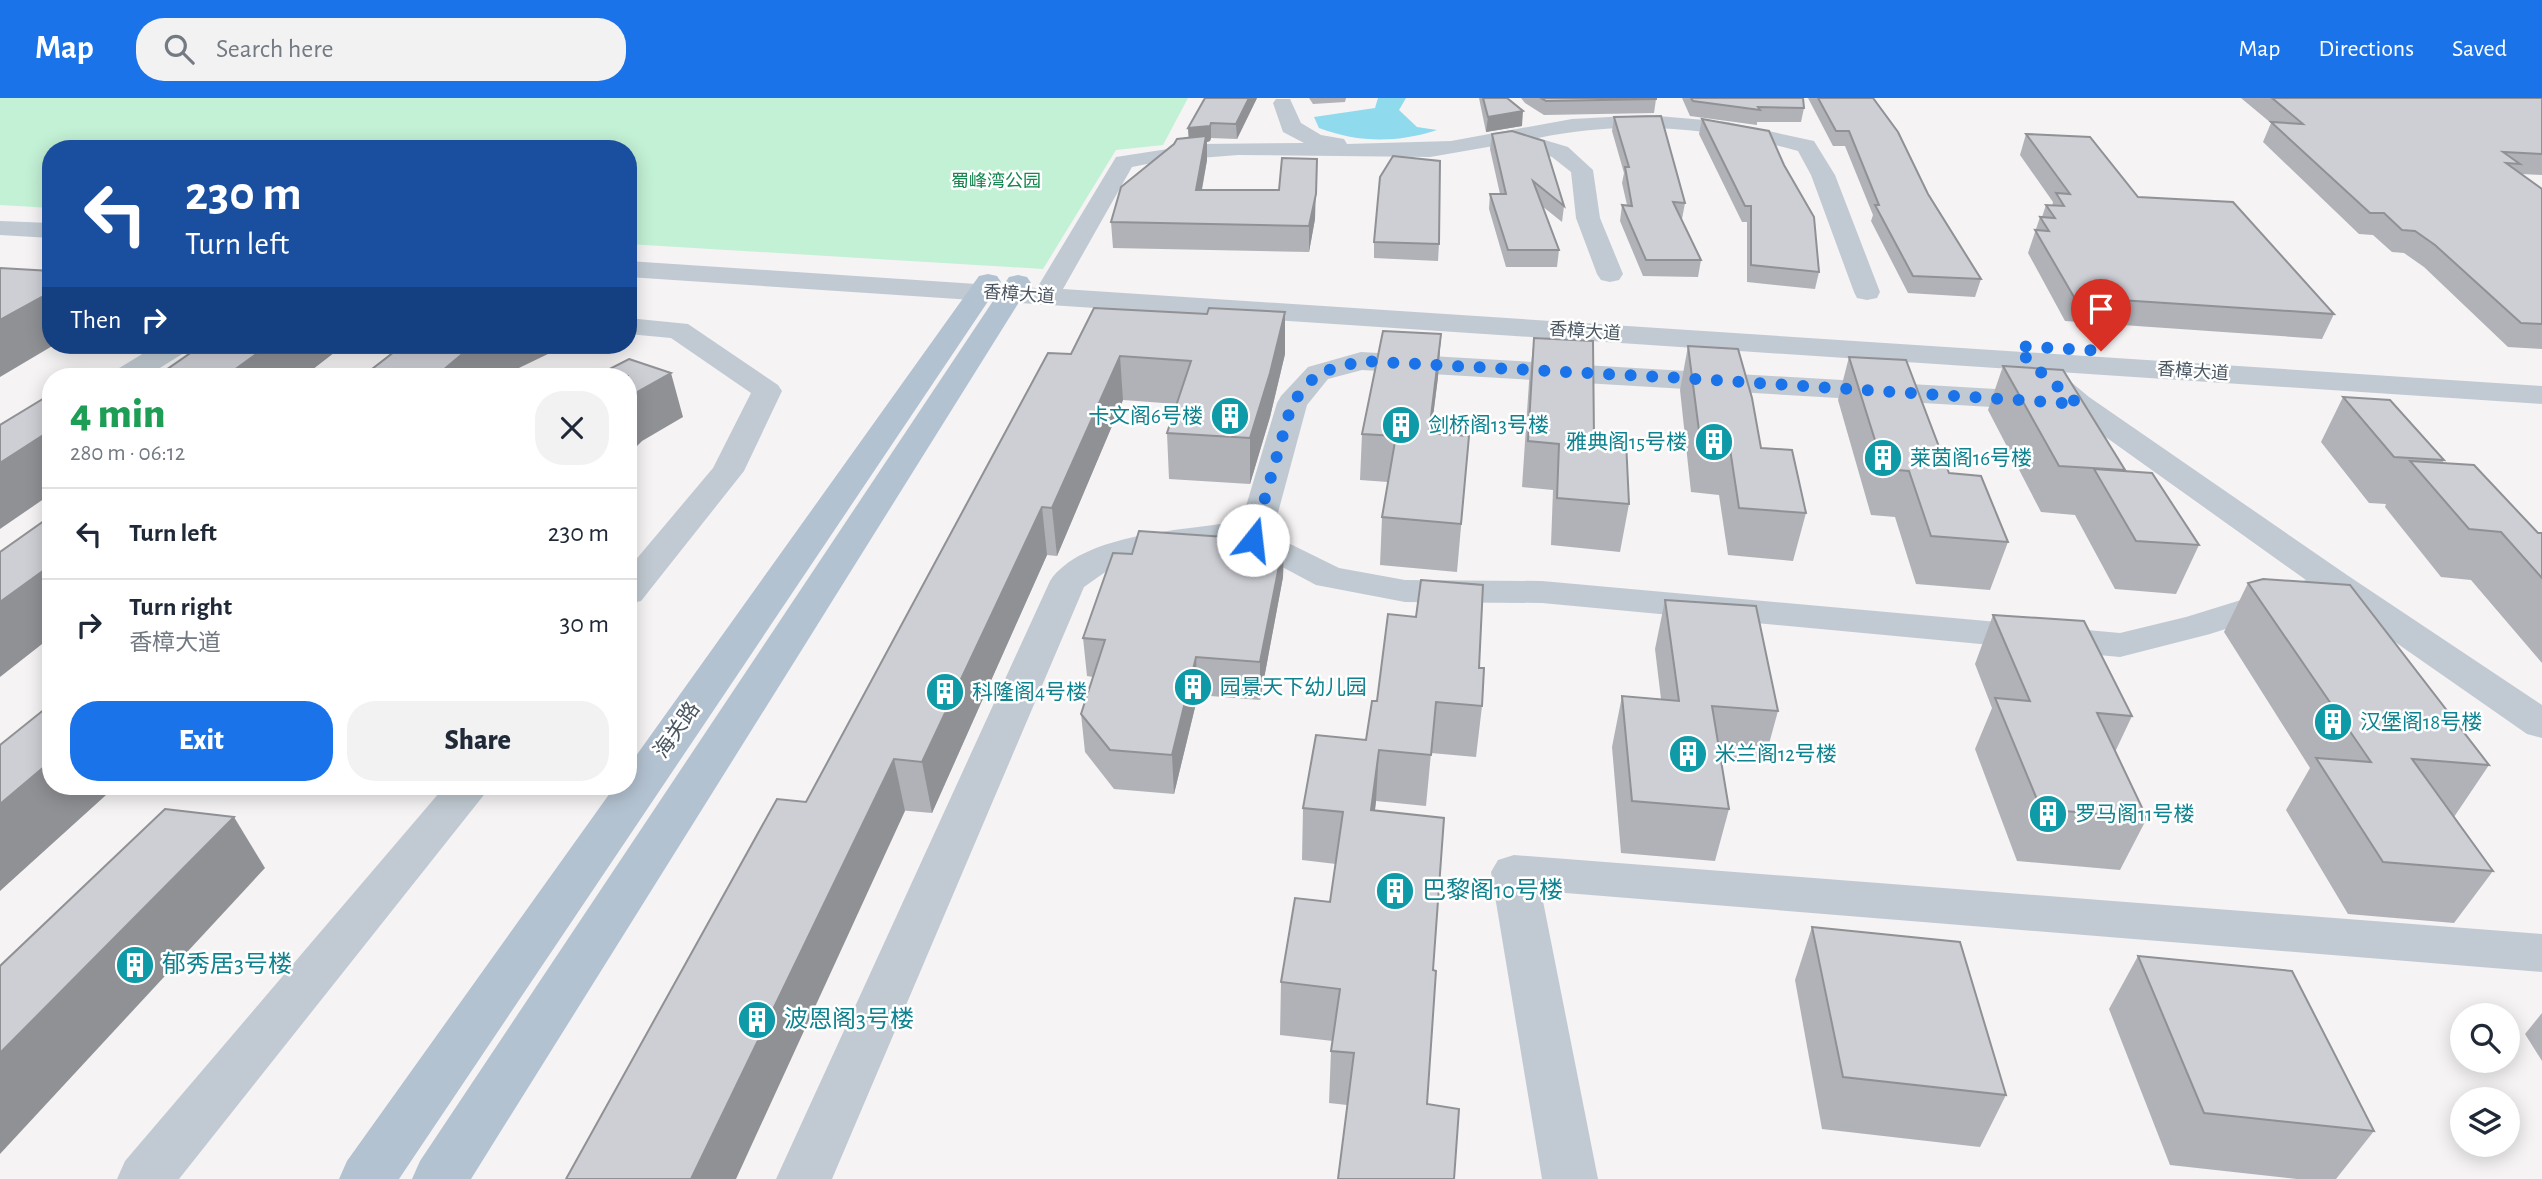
<!DOCTYPE html>
<html lang="en">
<head>
<meta charset="utf-8">
<style>
  :root { --surface:#fff; --page:#f2f2f3; --text:#1f2937; --muted:#747a83; --line:#e0e1e3; --accent:#1a73e8 }
  body { margin:0; font-family:"Alegreya Sans","Noto Sans SC",sans-serif; background:var(--page); color:var(--text); height:100vh; display:flex; flex-direction:column; font-size:26px; white-space:nowrap }
  * { box-sizing:border-box; margin:0 }
  p { font-size:23px; color:var(--muted) }
  .icon { flex:none; width:38px; height:38px; fill:none; stroke:currentColor; stroke-width:2; stroke-linecap:round; stroke-linejoin:round }
  .map { position:relative; flex:1; overflow:hidden }
  .sheet { position:absolute; left:42px; top:270px; width:595px; height:427px; display:flex; flex-direction:column; background:var(--surface); border-radius:28px; box-shadow:0 4px 18px #0003 }
  .sheet>* { flex:none }
  .banner { position:absolute; left:42px; top:42px; width:595px; height:214px; border-radius:28px; box-shadow:0 4px 18px #0003; background:#1a4fa0; color:#fff; overflow:hidden }
  .controls { position:absolute; left:2450px; top:905px; display:grid; gap:14px }
  .controls a { display:grid; place-items:center; width:70px; height:70px; border-radius:50%; background:var(--surface); box-shadow:0 4px 18px #0003; font-size:35px }
  .pin { position:absolute; display:grid; place-items:center; width:60px; height:60px; color:#fff; margin:-72px -30px; border-radius:50% 50% 50% 0; rotate:-45deg; box-shadow:0 0 7px #0007 }
  .pin .icon { rotate:45deg }
  .me { position:absolute; width:77px; margin:-38px; rotate:16deg; stroke-linejoin:round; filter:drop-shadow(0 0 5px #0008) }
  .turn { display:flex; align-items:center; gap:24px; height:147px; padding:0 28px; font-size:32px }
  .turn .icon { width:91px; height:91px; stroke-width:2.5 }
  .turn b { display:block; font-size:49px; line-height:60px }
  .then { display:flex; align-items:center; height:66px; padding:0 28px; background:#0003; gap:14px; font-size:26px }
  .round { display:grid; place-items:center; flex:none; width:74px; height:74px; border-radius:28px; background:var(--page) }
  .head { display:flex; align-items:center; justify-content:space-between; height:119px; padding:0 28px }
  h1 { font-size:42px; font-weight:800; line-height:52px; color:#1e9e55 }
  .action { display:flex; gap:14px; margin-top:auto; padding:14px 28px }
  .action a { flex:1; height:80px; border-radius:28px; background:var(--accent); color:#fff; font-size:28px; font-weight:800; line-height:80px; text-align:center }
  .action a+a { background:var(--page); color:var(--text) }
  ul { padding:0; list-style:none }
  li { display:flex; align-items:center; gap:21px; height:91px; padding:0 28px; border-top:2px solid var(--line) }
  li div { flex:1 }
  li b { display:block; font-size:26px }
  li em { font-style:normal }
  header { display:flex; align-items:center; gap:42px; box-sizing:border-box; height:98px; padding:0 35px; background:var(--accent); color:#fff }
  header strong { font-size:33px }
  nav { display:flex; gap:38px; margin-inline-start:auto; font-size:24px }
  .search { width:490px; height:63px; background:var(--page); display:flex; align-items:center; gap:18px; box-sizing:border-box; padding:0 24px; border-radius:28px; color:var(--muted); font-size:26px }
  .map>svg:first-child { display:block }
</style>
</head>
<body>
<header>
<strong>Map</strong>
<div class="search"><svg class="icon" aria-label="search" viewBox="0 0 24 24"><circle cx="10" cy="10" r="6"/><path d="M15 15l6 6"/></svg>Search here</div>
<nav><a>Map</a><a>Directions</a><a>Saved</a></nav>
</header>
<div class="map">
<svg width="2542" height="1081" viewBox="0 0 2542 1081">
  <rect width="100%" height="100%" fill="#f5f3f3"/>
  <!-- green -->
  <polygon fill="#c3f1d5" points="0,0 1188,0 1163,47 1116,52 1043,171 628,146 628,51 51,51 51,110 0,107"/>
  <!-- water -->
  <path fill="#90daee" d="M1378,0H1406L1399,12L1417,29L1437,32C1397,45 1359,45 1319,30L1314,19L1375,10Z"/>
  <g fill="none" stroke-linecap="round" stroke-linejoin="round">
    <!-- minor -->
    <g fill="#c1cad2" fill-rule="evenodd">
      <path d="M1276,1H1290L1301,25L1321,37L1344,41L1347,46L1451,43L1572,21L1647,17L1727,24L1814,43L1835,77L1880,194L1877,200L1867,202L1857,200L1854,194L1811,77L1798,53C1712,29 1625,22 1538,40L1568,49L1593,72L1600,120L1623,176L1619,182L1610,184L1601,182L1597,176L1576,120L1571,74L1552,59L1511,45L1430,59L1238,57L1162,63L1132,69L1063,191L2542,288V306L2059,274L2089,299L2347,477L2542,607V640L2527,636L2329,498L2210,536L2120,559L1542,505L1405,504L1316,487L1256,455L1226,446L1118,465L1084,489L832,1081H776L1050,483C1081,437 1175,433 1227,425L1240,428L1277,305L1281,298L1308,269L1361,254L2047,294L2033,280L2041,273L628,179V163L1037,190L1116,59L1200,46L1304,45L1283,34L1273,5ZM1362,272L2044,312L2055,309L2058,305L2306,482L2186,519L2120,535L1542,483L1405,482L1339,470L1272,437L1307,307L1328,281Z"/>
      <polygon points="0,123 51,125 51,140 0,137"/>
      <polygon points="628,220 688,226 778,287 782,293 744,373 641,503 628,506 628,471 713,370 751,295 671,240 628,236"/>
      <polygon points="157,247 191,247 187,253 147,278 112,278 116,272"/>
      <polygon points="445,688 491,688 179,1081 117,1081 125,1063"/>
      <polygon points="1514,757 2542,836 2542,874 1541,793 1598,1081 1542,1081 1491,774 1498,762"/>
    </g>
    <!-- major -->
    <g fill="#b3c2d1" fill-rule="evenodd">
      <polygon points="988,176 997,178 1001,184 399,1081 339,1081 347,1063 615,688 628,688 628,669 979,178"/>
      <polygon points="1018,177 1027,179 1031,185 471,1081 412,1081 420,1063 1005,185 1009,179"/>
    </g>
  </g>
  <!-- wall -->
  <g fill="#b0b2b7">
    <polygon points="1205,0 1257,0 1237,41 1211,40 1210,43 1207,44 1207,62 1202,92 1315,121 1309,154 1113,150 1111,124 1189,40 1188,30"/>
    <polygon points="1309,0 1346,0 1345,4 1313,6"/>
    <polygon points="1479,0 1507,0 1522,28 1486,34"/>
    <polygon points="1521,0 1656,0 1656,1 1654,15 1544,17 1525,5"/>
    <polygon points="1682,0 1803,0 1804,10 1801,24 1757,24 1757,27 1690,18"/>
    <polygon points="1808,0 1873,0 1928,96 1981,181 1975,199 1908,195 1871,123 1873,117 1845,48 1833,48"/>
    <polygon points="2241,0 2542,0 2542,77 2521,76 2542,91 2542,251 2508,249 2424,169 2404,155 2392,154 2373,137 2359,136 2263,44 2271,25"/>
    <polygon points="1614,19 1685,105 1682,121 1681,121 1701,162 1698,179 1643,178 1620,123 1622,107 1627,107 1622,85 1624,75 1612,33"/>
    <polygon points="1702,21 1819,174 1815,191 1747,184 1747,124 1742,124 1699,36"/>
    <polygon points="1492,36 1564,108 1562,124 1542,108 1559,152 1557,169 1506,169 1489,111 1490,96 1500,96 1490,51"/>
    <polygon points="2026,36 2138,99 2334,216 2322,241 2065,223 2028,155 2040,119 2042,119 2046,107 2052,108 2053,104 2020,57"/>
    <polygon points="1374,144 1439,146 1438,163 1374,160"/>
    <polygon points="1441,236 1438,279 1431,335 1469,338 1457,474 1380,467 1382,419 1388,384 1360,382 1362,336"/>
    <polygon points="1534,240 1594,341 1629,406 1620,454 1551,447 1553,392 1522,389 1529,284"/>
    <polygon points="344,247 304,278 169,278 166,272"/>
    <polygon points="1688,248 1761,350 1806,415 1793,463 1728,457 1719,397 1691,394 1680,292"/>
    <polygon points="1071,256 1285,256 1270,319 1250,386 1169,381 1167,335 1177,306 1123,302 1057,458 1047,457 932,715 806,704"/>
    <polygon points="1849,259 2008,444 1990,492 1916,486 1895,419 1871,417 1838,302"/>
    <polygon points="2003,268 2125,373 2199,447 2176,496 2115,491 2075,417 2041,414 1988,312"/>
    <polygon points="2343,299 2444,362 2442,365 2538,435 2542,435 2542,565 2471,482 2441,479 2385,409 2386,406 2369,405 2321,344"/>
    <polygon points="1284,443 1283,479 1260,602 1198,597 1174,696 1114,691 1085,654 1081,616 1093,579 1087,578 1083,540 1132,456"/>
    <polygon points="2248,485 2489,667 2454,719 2493,773 2454,825 2348,816 2286,712 2310,670 2224,534"/>
    <polygon points="1665,502 1778,613 1764,664 1721,660 1729,711 1715,763 1621,755 1612,649 1622,598 1661,601 1655,551"/>
    <polygon points="1993,517 2132,618 2115,654 2147,720 2120,772 2017,763 1975,651 1992,610 1975,566"/>
    <polygon points="1479,570 1482,608 1476,659 1431,655 1426,708 1376,703 1375,713 1444,720 1347,1007 1329,1005 1331,953 1333,943 1280,937 1281,884 1330,804 1336,766 1302,762 1303,710 1366,642 1377,603"/>
    <polygon points="1812,829 2006,997 1980,1049 1822,1031 1795,882"/>
    <polygon points="2138,858 2374,1033 2336,1081 2297,1081 2170,1067 2109,911"/>
    <polygon points="2542,915 2542,963 2525,936"/>
  </g>
  <!-- shaded-wall -->
  <g fill="#909195">
    <polygon points="1249,0 1257,0 1237,41 1236,26"/>
    <polygon points="1523,13 1522,28 1486,34 1488,19"/>
    <polygon points="1211,25 1211,40 1210,43 1207,44 1207,62 1197,117 1189,45 1188,30"/>
    <polygon points="1317,61 1315,121 1309,154 1309,128"/>
    <polygon points="51,194 51,247 54,247 0,279 0,222"/>
    <polygon points="1285,214 1285,256 1270,319 1250,386 1250,340"/>
    <polygon points="1441,236 1438,279 1425,381 1429,335"/>
    <polygon points="269,247 344,247 304,278 231,278 230,275"/>
    <polygon points="473,247 547,247 550,255 502,278 436,278"/>
    <polygon points="1120,258 1123,302 1057,458 1052,410"/>
    <polygon points="671,275 683,319 642,343 628,357 628,299"/>
    <polygon points="51,332 51,396 0,431 0,365"/>
    <polygon points="1042,409 1047,457 932,715 922,664"/>
    <polygon points="1284,443 1283,479 1260,602 1260,564"/>
    <polygon points="51,467 51,539 0,579 0,504"/>
    <polygon points="1196,559 1198,597 1174,696 1172,657"/>
    <polygon points="1379,652 1376,703 1368,764 1371,712"/>
    <polygon points="894,661 905,713 736,1081 691,1081"/>
    <polygon points="51,663 51,688 116,688 0,793 0,706"/>
    <polygon points="234,719 265,770 0,1056 0,955"/>
  </g>
  <!-- building -->
  <g fill="#cdcfd5" stroke="#909195" stroke-width="2">
    <polygon points="1205,0 1249,0 1236,26 1211,25 1210,28 1188,30"/>
    <polygon points="1483,0 1507,0 1523,13 1488,19"/>
    <polygon points="1541,0 1656,0 1656,1 1546,3"/>
    <polygon points="1691,0 1803,0 1804,10 1758,9 1760,12 1693,3"/>
    <polygon points="1818,0 1873,0 1898,34 1928,96 1981,181 1913,178 1875,107 1879,107 1849,33 1836,33"/>
    <polygon points="2272,0 2542,0 2542,56 2503,54 2520,66 2506,65 2542,91 2542,226 2521,225 2435,147 2415,133 2402,132 2384,115 2370,115 2271,24 2303,26"/>
    <polygon points="1661,18 1685,105 1673,104 1701,162 1646,162 1622,107 1632,108 1625,69 1629,69 1614,19"/>
    <polygon points="1702,21 1769,33 1784,67 1814,119 1819,174 1751,167 1751,108 1745,108"/>
    <polygon points="1512,33 1544,43 1564,108 1533,83 1559,152 1508,152 1490,96 1506,96 1492,36"/>
    <polygon points="2026,36 2090,39 2138,99 2233,104 2334,216 2074,199 2035,132 2049,133 2040,119 2055,120 2046,107 2064,108 2056,95 2070,96"/>
    <polygon points="1206,38 1196,92 1279,92 1282,60 1317,61 1316,96 1309,128 1111,124 1121,89 1174,46 1177,41"/>
    <polygon points="1393,58 1440,63 1439,146 1374,144 1380,79"/>
    <polygon points="0,170 51,173 51,194 0,222"/>
    <polygon points="1094,210 1207,216 1209,210 1285,214 1270,275 1250,340 1167,335 1191,263 1120,258 1052,410 1042,409 922,664 894,661 691,1081 566,1081 777,701 806,704 1048,255 1071,256"/>
    <polygon points="1383,233 1441,236 1429,335 1469,338 1461,426 1382,419 1396,338 1362,336"/>
    <polygon points="1534,240 1593,243 1594,341 1626,343 1629,406 1557,400 1559,346 1528,343"/>
    <polygon points="202,247 269,247 230,275 166,272"/>
    <polygon points="403,247 473,247 436,278 363,278"/>
    <polygon points="1688,248 1738,251 1752,300 1761,350 1792,352 1806,415 1739,410 1730,351 1701,348"/>
    <polygon points="1849,259 1906,262 1949,375 1981,378 2008,444 1931,438 1909,373 1884,371"/>
    <polygon points="629,261 671,275 628,299 628,278 596,278"/>
    <polygon points="2003,268 2063,272 2125,372 2059,368"/>
    <polygon points="51,296 51,332 0,365 0,327"/>
    <polygon points="2343,299 2390,302 2444,362 2394,359"/>
    <polygon points="2410,363 2474,367 2538,435 2542,435 2542,480 2501,434 2469,431"/>
    <polygon points="2094,371 2152,375 2199,447 2136,443"/>
    <polygon points="51,418 51,467 0,504 0,454"/>
    <polygon points="1139,433 1284,443 1260,564 1196,559 1172,657 1110,652 1081,616 1105,542 1083,540 1113,455 1132,456"/>
    <polygon points="2263,481 2350,487 2489,667 2412,661 2493,773 2383,764 2316,660 2371,664 2248,485"/>
    <polygon points="1421,482 1483,487 1479,570 1484,570 1482,608 1436,604 1431,657 1379,652 1371,712 1444,720 1433,872 1436,873 1427,1006 1459,1011 1454,1081 1338,1081 1354,955 1331,953 1340,891 1281,884 1295,800 1330,804 1343,714 1303,710 1316,637 1366,642 1372,603 1377,603 1388,516 1416,519"/>
    <polygon points="1665,502 1756,508 1778,613 1712,608 1729,711 1632,703 1622,598 1679,603"/>
    <polygon points="1993,517 2084,523 2132,618 2097,615 2147,720 2041,711 1995,600 2030,603"/>
    <polygon points="51,606 51,663 0,706 0,647"/>
    <polygon points="165,711 234,719 0,955 0,868"/>
    <polygon points="1812,829 1960,844 2006,997 1843,979"/>
    <polygon points="2138,858 2292,873 2374,1033 2204,1015"/>
  </g>
  <g fill="none" stroke-linecap="round" stroke-linejoin="round">
    <!-- route -->
    <polyline stroke="#1a73e8" stroke-width="12" stroke-dasharray="0 21.6" points="1253,442 1292,305 1318,275 1361,263 1681,280 2078,306 2029,264 2018,248 2101,253"/>
  </g>
  <!-- icons -->
  <defs>
    <g id="building-disc" transform="scale(2.0125)"><circle r="9.5" fill="#0f9aa8" stroke="#fff"/><path d="M-4-6H4V6H1V3H-1V6H-4ZM-2.5-4.3h1.7v1.8h-1.7ZM.8-4.3h1.7v1.8H.8ZM-2.5-1h1.7V.8h-1.7ZM.8-1h1.7V.8H.8Z" fill="#fff"/></g>
  </defs>
  <g fill-rule="evenodd">
    <use href="#building-disc" x="1230" y="318"/>
    <use href="#building-disc" x="1401" y="327"/>
    <use href="#building-disc" x="1714" y="344"/>
    <use href="#building-disc" x="1883" y="360"/>
    <use href="#building-disc" x="1193" y="589"/>
    <use href="#building-disc" x="945" y="594"/>
    <use href="#building-disc" x="2333" y="624"/>
    <use href="#building-disc" x="1688" y="656"/>
    <use href="#building-disc" x="2048" y="716"/>
    <use href="#building-disc" x="1395" y="793"/>
    <use href="#building-disc" x="135" y="867"/>
    <use href="#building-disc" x="757" y="922"/>
  </g>
  <g text-anchor="middle" dominant-baseline="central" stroke-width="5" stroke-linejoin="round" paint-order="stroke">
    <!-- far-park labels -->
    <g font-size="18" fill="#17864f" stroke="#fff">
      <text x="996" y="84">蜀峰湾公园</text>
    </g>
    <!-- far-street labels -->
    <g font-size="18" fill="#4a5661" stroke="#fff">
      <text transform="translate(1019 197) rotate(4)">香樟大道</text>
      <text transform="translate(1585 234) rotate(4)">香樟大道</text>
      <text transform="translate(2193 274) rotate(4)">香樟大道</text>
    </g>
    <!-- culture labels -->
    <g font-size="21" fill="#0d838f" stroke="#fff" text-anchor="start">
      <text x="1203" y="318" text-anchor="end">卡文阁6号楼</text>
      <text x="1428" y="327">剑桥阁13号楼</text>
      <text x="1687" y="344" text-anchor="end">雅典阁15号楼</text>
      <text x="1910" y="360">莱茵阁16号楼</text>
      <text x="1220" y="589">园景天下幼儿园</text>
      <text x="972" y="594">科隆阁4号楼</text>
      <text x="2360" y="624">汉堡阁18号楼</text>
      <text x="1715" y="656">米兰阁12号楼</text>
      <text x="2075" y="716">罗马阁11号楼</text>
    </g>
    <!-- street labels -->
    <g font-size="21" fill="#4a5661" stroke="#fff">
      <text transform="translate(677 632) rotate(-55)">海关路</text>
    </g>
    <!-- near-culture labels -->
    <g font-size="24" fill="#0d838f" stroke="#fff" text-anchor="start">
      <text x="1422" y="793">巴黎阁10号楼</text>
      <text x="162" y="867">郁秀居3号楼</text>
      <text x="784" y="922">波恩阁3号楼</text>
    </g>
  </g>
</svg>
<div class="controls">
<a><svg class="icon" aria-label="search" viewBox="0 0 24 24"><circle cx="10" cy="10" r="6"/><path d="M15 15l6 6"/></svg></a>
<a><svg class="icon" aria-label="layers" viewBox="0 0 24 24"><path d="M12 4l9 5-9 5-9-5zM3 14l9 5 9-5"/></svg></a>
</div>
<div class="pin" style="left:2101px;top:253px;background:#d93025"><svg class="icon" aria-label="arrive" viewBox="0 0 24 24"><path d="M6 21V4h12l-3 4 3 4H6"/></svg></div>
<svg class="me" style="left:1253px;top:442px" viewBox="-20 -20 40 40"><circle r="19" fill="#fff"/><path d="M0-13L10 11 0 6-10 11z" fill="#1a73e8"/></svg>
<div class="banner">
<div class="turn"><svg class="icon" aria-label="left" viewBox="0 0 24 24"><path d="M17 20v-9H6M10 6l-5 5 5 5"/></svg><div><b>230 m</b>Turn left</div></div>
<div class="then">Then<svg class="icon" aria-label="right" viewBox="0 0 24 24"><path d="M7 20v-9h11M14 6l5 5-5 5"/></svg></div>
</div>
<section class="sheet">
<div class="head"><div><h1>4 min</h1><p>280 m · 06:12</p></div><a class="round"><svg class="icon" aria-label="close" viewBox="0 0 24 24"><path d="M6 6l12 12M18 6L6 18"/></svg></a></div>
<ul>
<li><svg class="icon" aria-label="left" viewBox="0 0 24 24"><path d="M17 20v-9H6M10 6l-5 5 5 5"/></svg><div><b>Turn left</b></div><em>230 m</em></li>
<li><svg class="icon" aria-label="right" viewBox="0 0 24 24"><path d="M7 20v-9h11M14 6l5 5-5 5"/></svg><div><b>Turn right</b><p>香樟大道</p></div><em>30 m</em></li>
</ul>
<div class="action"><a>Exit</a><a>Share</a></div>
</section>
</div>
</body>
</html>
